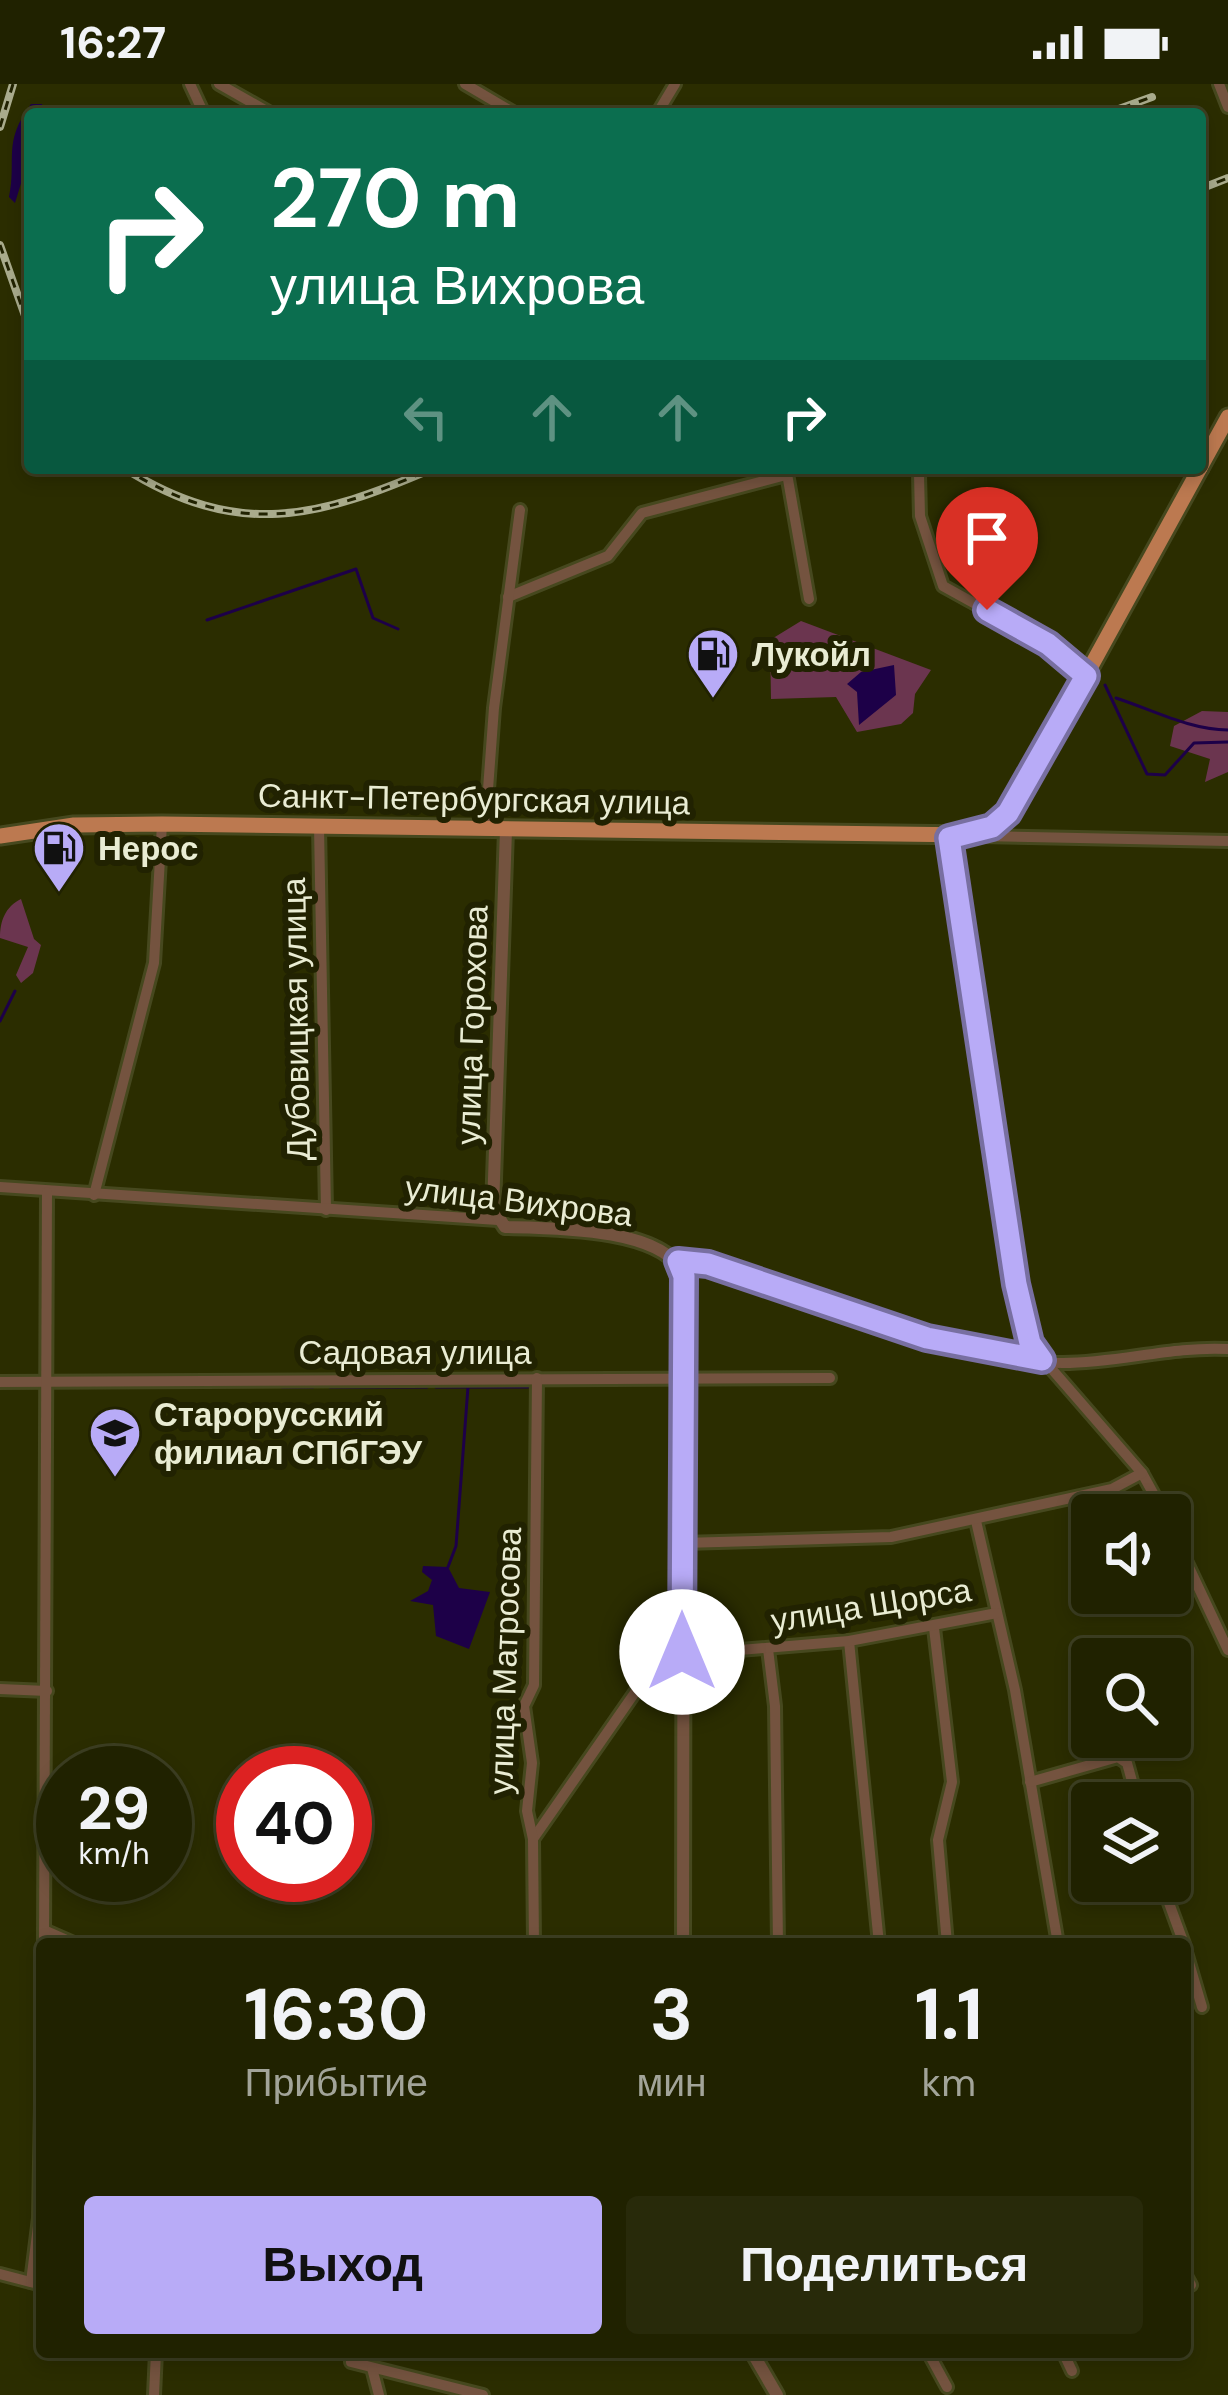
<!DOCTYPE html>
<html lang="ru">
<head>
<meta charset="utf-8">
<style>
  :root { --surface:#202200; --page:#282a0a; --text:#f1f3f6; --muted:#a2a499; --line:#3d3f22; --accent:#b8abf7 }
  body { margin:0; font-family:"DM Sans",sans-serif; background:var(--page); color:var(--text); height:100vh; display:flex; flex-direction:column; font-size:45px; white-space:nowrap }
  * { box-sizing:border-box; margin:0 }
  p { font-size:39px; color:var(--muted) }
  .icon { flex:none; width:66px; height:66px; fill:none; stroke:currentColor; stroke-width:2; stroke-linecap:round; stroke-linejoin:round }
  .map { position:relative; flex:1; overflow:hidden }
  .panel { position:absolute; left:36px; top:1854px; width:1155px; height:420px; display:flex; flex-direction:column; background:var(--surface); border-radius:12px; box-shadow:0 6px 18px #0003,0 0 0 3px var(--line) }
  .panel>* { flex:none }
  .guide { position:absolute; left:24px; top:24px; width:1182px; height:366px; border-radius:12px; box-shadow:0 6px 18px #0003,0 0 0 3px var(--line); background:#0b6e4f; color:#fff; overflow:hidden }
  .fabs { position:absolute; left:1071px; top:1410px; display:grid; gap:24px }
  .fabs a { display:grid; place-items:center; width:120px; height:120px; border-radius:12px; background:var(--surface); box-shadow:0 6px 18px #0003,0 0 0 3px var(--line); font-size:60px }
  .speed { position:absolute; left:36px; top:1662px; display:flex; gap:24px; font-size:60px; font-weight:700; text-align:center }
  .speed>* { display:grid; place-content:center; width:156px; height:156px; border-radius:50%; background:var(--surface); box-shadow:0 6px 18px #0003,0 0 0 3px var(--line); line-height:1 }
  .speed small { font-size:30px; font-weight:400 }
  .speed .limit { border:18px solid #d22; background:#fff; color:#111 }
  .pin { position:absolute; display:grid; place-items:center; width:102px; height:102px; color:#fff; margin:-123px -51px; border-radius:50% 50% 50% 0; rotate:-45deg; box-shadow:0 0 12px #0007 }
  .pin .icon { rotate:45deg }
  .me { position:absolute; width:132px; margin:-66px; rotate:0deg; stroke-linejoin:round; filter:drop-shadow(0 0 9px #0008) }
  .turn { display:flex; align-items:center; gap:42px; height:252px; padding:0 48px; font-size:54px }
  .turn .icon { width:156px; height:156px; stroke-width:2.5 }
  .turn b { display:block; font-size:84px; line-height:102px }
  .lanes { display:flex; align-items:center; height:114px; padding:0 48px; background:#0003; justify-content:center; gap:60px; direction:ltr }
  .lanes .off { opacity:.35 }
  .eta { display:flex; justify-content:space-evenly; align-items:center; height:204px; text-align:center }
  .eta b { font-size:72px; font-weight:700; line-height:84px }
  .action { display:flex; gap:24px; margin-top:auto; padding:24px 48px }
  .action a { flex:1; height:138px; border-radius:12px; background:var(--accent); color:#111; font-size:48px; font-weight:700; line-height:138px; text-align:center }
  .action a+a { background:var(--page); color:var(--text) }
  .status { display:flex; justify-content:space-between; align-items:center; height:84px; padding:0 60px; background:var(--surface); direction:ltr }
  .status svg { height:33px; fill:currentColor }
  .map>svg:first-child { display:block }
</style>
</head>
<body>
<div class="status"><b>16:27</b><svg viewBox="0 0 49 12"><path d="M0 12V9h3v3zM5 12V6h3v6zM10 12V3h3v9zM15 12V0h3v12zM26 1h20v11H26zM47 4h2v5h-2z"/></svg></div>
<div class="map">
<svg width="1228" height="2311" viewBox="0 0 1228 2311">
  <rect width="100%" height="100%" fill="#2b2d00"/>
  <!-- green -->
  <g fill="#6b354f">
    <polygon points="801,537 931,586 915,610 913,629 901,640 857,648 836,613 771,615 770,556"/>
    <polygon points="1202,627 1228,628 1228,688 1205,698 1210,675 1170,662 1174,642"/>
    <path d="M21,815L34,855L41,861L33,889L21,899L16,891L28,863L0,854C0,837 5,823 21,815Z"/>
  </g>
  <!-- water -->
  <g fill="#1d0048">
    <path d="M31,20H42L45,30H30V70L15,119L9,113C17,75 2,59 31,20Z"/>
    <polygon points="894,581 896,611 859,641 857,608 847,600 861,588"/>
    <polygon points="423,1482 448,1483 459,1504 490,1508 469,1565 436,1552 433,1521 410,1517 428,1507 432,1496 422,1488"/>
  </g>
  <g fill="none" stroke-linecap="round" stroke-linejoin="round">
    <!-- stream -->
    <g stroke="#1d0048" stroke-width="3">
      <polyline points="207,536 356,485 373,534 398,545"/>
      <polyline points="1105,601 1147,690 1165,691 1194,659 1228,658"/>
      <path d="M1116,614C1153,626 1190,646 1228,646"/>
      <polyline points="0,937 15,907"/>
      <polyline points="282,1303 313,1303"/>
      <polyline points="330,1303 427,1303"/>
      <polyline points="436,1303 528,1303"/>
      <polyline points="448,1483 456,1462 468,1303"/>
    </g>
    <!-- minor casing -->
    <g stroke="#46481e" stroke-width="16">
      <g id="minor">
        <polyline points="190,0 204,30"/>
        <polyline points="219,0 272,30"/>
        <polyline points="465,0 516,30"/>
        <polyline points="1219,0 1228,23"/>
        <polyline points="657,30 675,0"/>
        <polyline points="786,384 809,515"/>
        <polyline points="919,390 920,432 943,502 1048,560 1086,592"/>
        <polyline points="508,513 608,472 642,429 786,391"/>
        <polyline points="319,742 326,1126"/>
        <polyline points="485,746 494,624 520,426"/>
        <polyline points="981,752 1228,757"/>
        <polyline points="949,754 1008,1153 1030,1260 1142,1389 1165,1431"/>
        <polyline points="0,1103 498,1136"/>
        <polyline points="94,1111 154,879 162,740"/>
        <path d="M678,1176L708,1180C815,1216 950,1279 1063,1279C1120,1279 1171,1262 1228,1265"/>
        <polyline points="0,1298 830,1294"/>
        <polyline points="976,1437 1015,1606 1058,1860"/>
        <polyline points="1170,1443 1228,1566"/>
        <polyline points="682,1459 891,1453 1112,1405 1142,1389"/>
        <polyline points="934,1544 952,1698 938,1756 947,1860"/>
        <polyline points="849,1557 879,1860"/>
        <polyline points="768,1565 775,1622 778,1860"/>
        <polyline points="0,1605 47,1607"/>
        <polyline points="1030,1698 1118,1673 1127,1679 1138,1719"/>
        <polyline points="533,1755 636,1607 672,1567 691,1570 849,1557 997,1529"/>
        <polyline points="1161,1797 1184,1860"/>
        <polyline points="44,1846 76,1860"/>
        <polyline points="44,1860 47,1108"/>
        <polyline points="534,1860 533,1755 527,1727 532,1679 524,1622 534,1601 537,1294"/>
        <polyline points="1185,1865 1202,1923"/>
        <polyline points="0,2190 42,2201"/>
        <polyline points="1185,2190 1191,2201"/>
        <polyline points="31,2198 39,2134 42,1966"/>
        <polyline points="352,2268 351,2278 483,2311"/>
        <polyline points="928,2268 947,2303"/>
        <polyline points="1063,2268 1072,2287"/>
        <polyline points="372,2284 379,2311"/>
        <polyline points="154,2311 156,2268"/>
      </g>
    </g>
    <!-- tertiary casing -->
    <g stroke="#46481e" stroke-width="18">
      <g id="tertiary">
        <path d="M506,746L493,1124L505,1143C551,1144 667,1143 684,1192L683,1860"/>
        <polyline points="752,2268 777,2311"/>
      </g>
    </g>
    <!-- primary casing -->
    <g stroke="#46481e" stroke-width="21">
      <g id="primary">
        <polyline points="1200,384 1228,333"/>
        <polyline points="0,752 74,741 162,740 971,751 992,743 1018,715 1200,384"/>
      </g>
    </g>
    <!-- minor -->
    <use href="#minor" stroke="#74533f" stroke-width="10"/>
    <!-- tertiary -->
    <use href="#tertiary" stroke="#74533f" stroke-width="12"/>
    <!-- primary -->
    <use href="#primary" stroke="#bc7950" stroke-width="15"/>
    <!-- rail casing -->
    <g stroke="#a9ab8c" stroke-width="8">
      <g id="rail">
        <polyline points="1105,30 1152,13"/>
        <polyline points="0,43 13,0"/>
        <polyline points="1200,105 1228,94"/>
        <polyline points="0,161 30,246"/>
        <path d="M124,384C238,456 318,434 434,384"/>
      </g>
    </g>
    <!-- rail -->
    <use href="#rail" stroke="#212201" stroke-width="3" stroke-dasharray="9" stroke-linecap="butt"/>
  </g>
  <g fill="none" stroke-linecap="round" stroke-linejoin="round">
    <!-- route casing -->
    <g stroke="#786fa1" stroke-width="30">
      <polyline id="route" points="682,1568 684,1192 678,1177 708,1180 927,1254 1042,1276 1030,1259 1016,1200 949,754 992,743 1008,729 1086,592 1048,560 987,526"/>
    </g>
    <!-- route -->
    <use href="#route" stroke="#b8abf7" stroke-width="21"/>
  </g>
  <!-- icons -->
  <defs>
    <g id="fuel-pin" transform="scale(2.7)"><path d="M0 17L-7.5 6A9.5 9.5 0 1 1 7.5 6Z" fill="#b8abf7" stroke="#212201"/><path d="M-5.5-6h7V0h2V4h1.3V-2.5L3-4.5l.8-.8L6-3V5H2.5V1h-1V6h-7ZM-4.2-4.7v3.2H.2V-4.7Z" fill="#111"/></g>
    <g id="university-pin" transform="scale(2.7)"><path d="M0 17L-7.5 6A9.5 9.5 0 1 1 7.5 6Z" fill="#b8abf7" stroke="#212201"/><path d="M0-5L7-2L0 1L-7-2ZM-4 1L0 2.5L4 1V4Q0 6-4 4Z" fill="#111"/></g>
  </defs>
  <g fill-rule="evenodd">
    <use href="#fuel-pin" x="713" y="570"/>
    <use href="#fuel-pin" x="59" y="764"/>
    <use href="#university-pin" x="115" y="1349"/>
  </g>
  <g text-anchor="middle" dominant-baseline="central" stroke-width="12" stroke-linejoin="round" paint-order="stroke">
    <!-- poi labels -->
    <g font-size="33" font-weight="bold" fill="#e9ecd3" stroke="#212201" text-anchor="start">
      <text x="752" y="570">Лукойл</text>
      <text x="98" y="764">Нерос</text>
      <text x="154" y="1330">Старорусский<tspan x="154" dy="38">филиал СПбГЭУ</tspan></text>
    </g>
    <!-- street labels -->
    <g font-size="33" fill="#e9ecd3" stroke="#212201">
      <text transform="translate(474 715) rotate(1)">Санкт-Петербургская улица</text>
      <text transform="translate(296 935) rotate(-91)">Дубовицкая улица</text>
      <text transform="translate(472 941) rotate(-88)">улица Горохова</text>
      <text transform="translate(519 1117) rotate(7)">улица Вихрова</text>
      <text x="415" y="1268">Садовая улица</text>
      <text transform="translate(871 1521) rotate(-9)">улица Щорса</text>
      <text transform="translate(505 1577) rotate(-88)">улица Матросова</text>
    </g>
  </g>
</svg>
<div class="fabs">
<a><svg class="icon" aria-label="sound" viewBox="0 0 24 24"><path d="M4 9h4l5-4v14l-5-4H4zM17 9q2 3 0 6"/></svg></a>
<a><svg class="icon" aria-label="search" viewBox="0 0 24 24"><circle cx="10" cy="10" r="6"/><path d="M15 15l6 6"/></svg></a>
<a><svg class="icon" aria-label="layers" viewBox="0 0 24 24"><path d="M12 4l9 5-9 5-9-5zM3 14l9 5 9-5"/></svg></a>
</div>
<div class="speed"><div>29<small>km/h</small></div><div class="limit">40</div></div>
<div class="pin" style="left:987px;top:526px;background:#d93025"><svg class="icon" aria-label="arrive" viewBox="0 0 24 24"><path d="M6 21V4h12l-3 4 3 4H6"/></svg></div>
<svg class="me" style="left:682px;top:1568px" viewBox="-20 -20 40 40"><circle r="19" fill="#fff"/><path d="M0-13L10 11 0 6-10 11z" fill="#b8abf7"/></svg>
<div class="guide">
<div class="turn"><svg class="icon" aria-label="right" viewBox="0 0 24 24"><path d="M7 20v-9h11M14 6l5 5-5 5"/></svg><div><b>270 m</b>улица Вихрова</div></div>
<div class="lanes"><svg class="icon off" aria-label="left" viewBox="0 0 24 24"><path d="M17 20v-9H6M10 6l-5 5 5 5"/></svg><svg class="icon off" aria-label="ahead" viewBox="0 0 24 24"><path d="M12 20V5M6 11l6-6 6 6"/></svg><svg class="icon off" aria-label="ahead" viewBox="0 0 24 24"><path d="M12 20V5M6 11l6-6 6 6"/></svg><svg class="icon" aria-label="right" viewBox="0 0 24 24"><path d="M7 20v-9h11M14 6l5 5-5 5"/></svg></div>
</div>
<section class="panel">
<div class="eta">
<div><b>16:30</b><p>Прибытие</p></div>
<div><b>3</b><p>мин</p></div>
<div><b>1.1</b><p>km</p></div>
</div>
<div class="action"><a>Выход</a><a>Поделиться</a></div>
</section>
</div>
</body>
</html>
